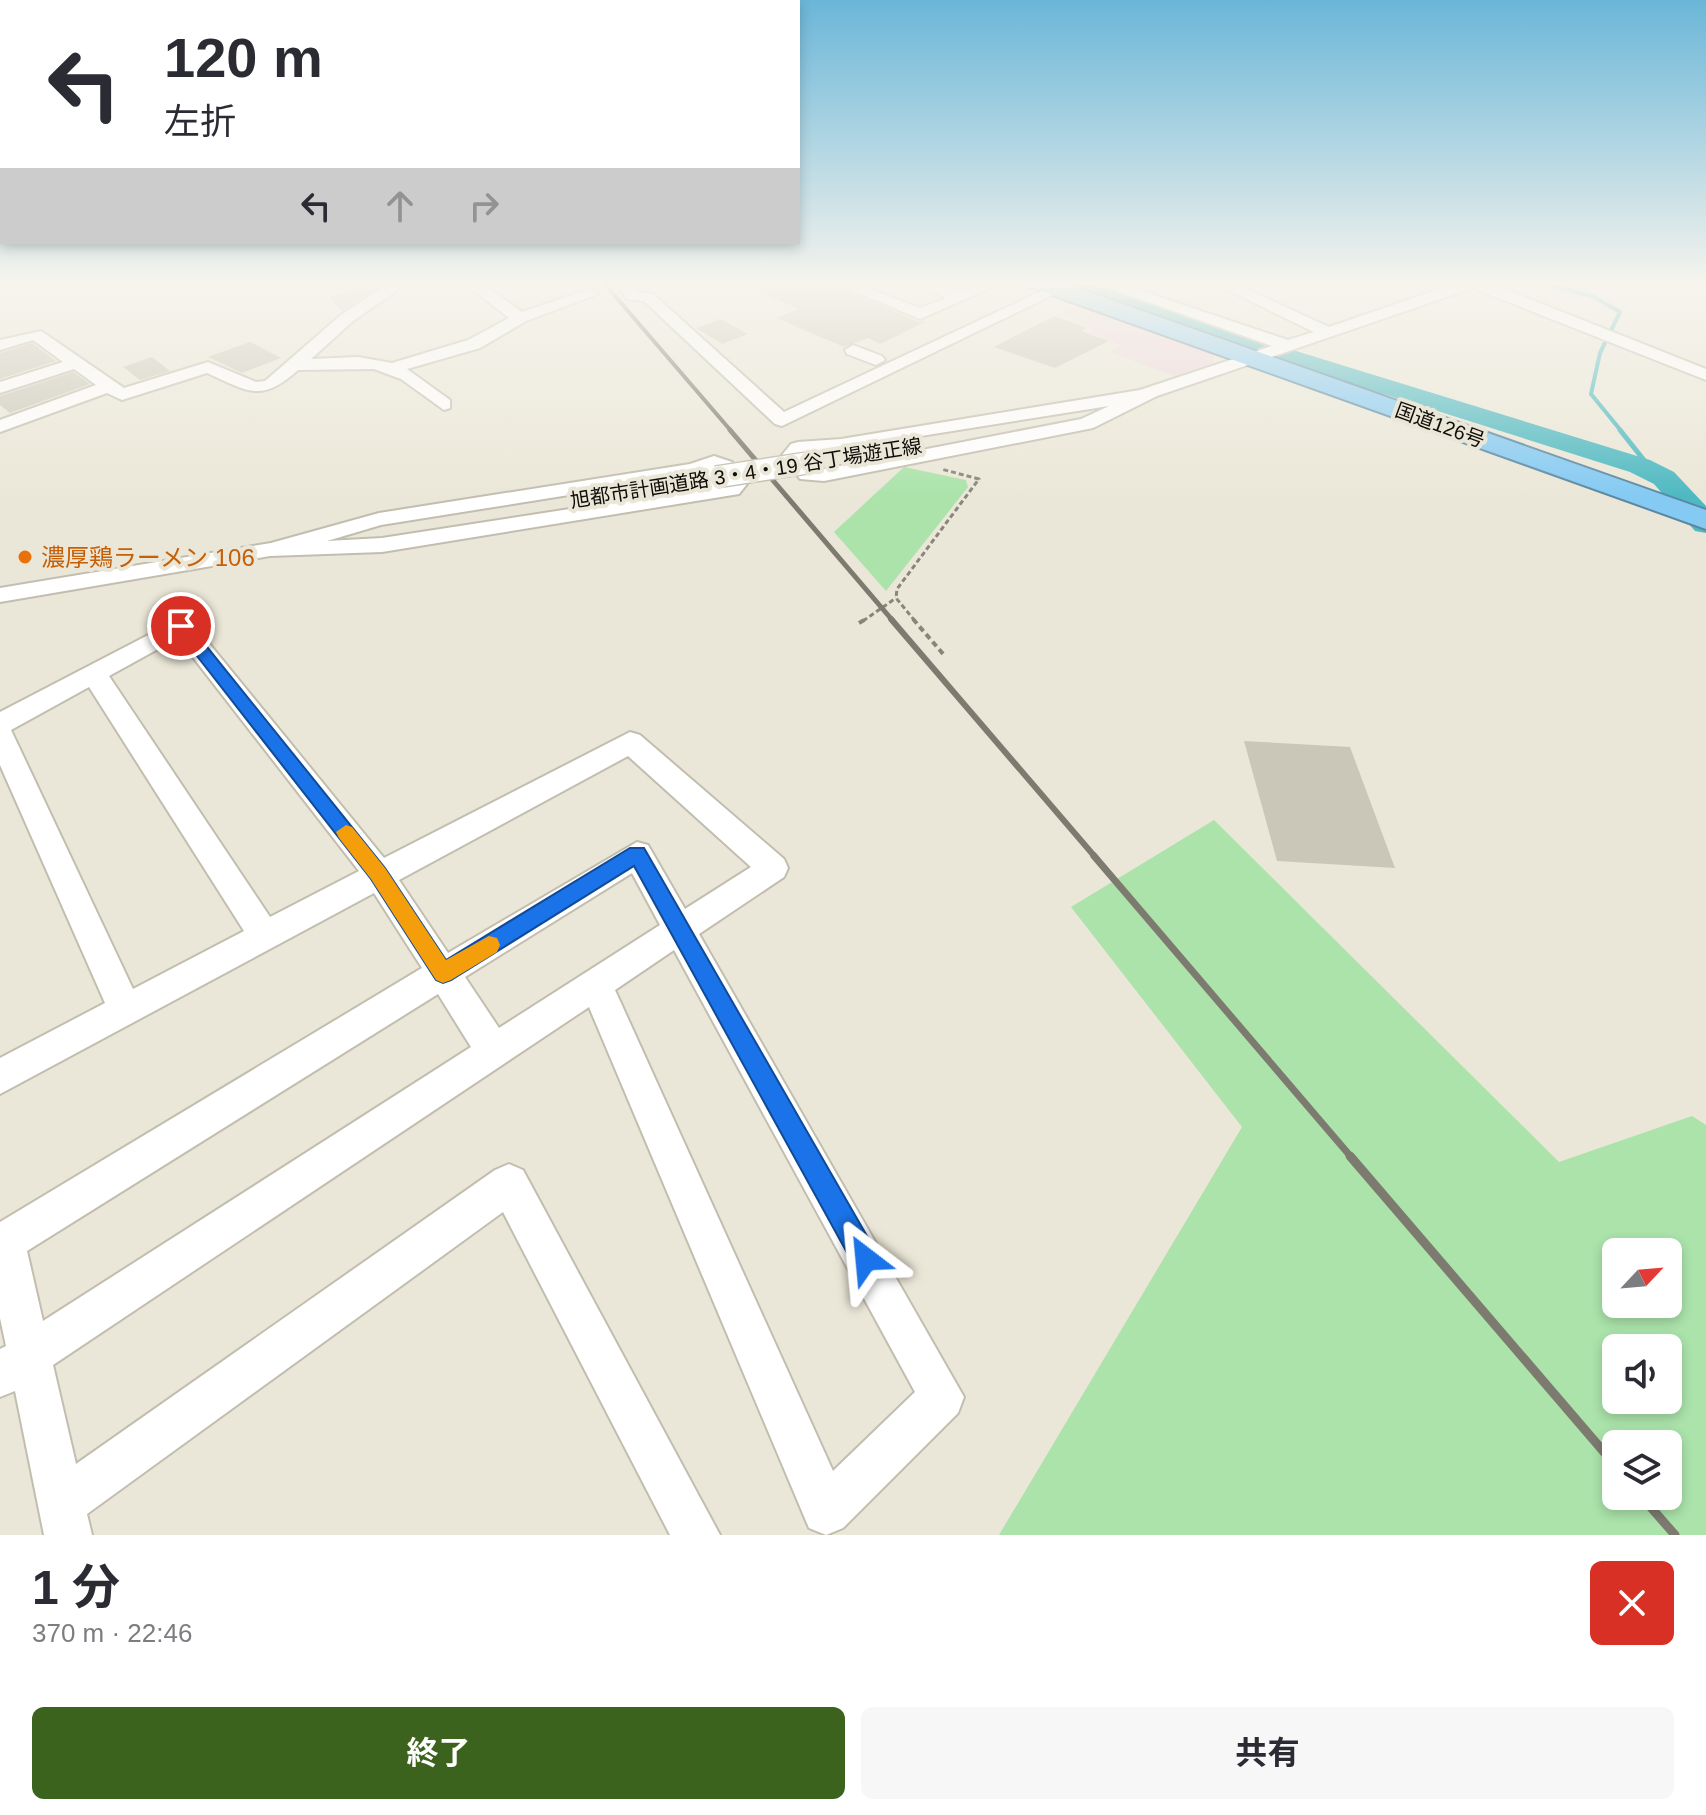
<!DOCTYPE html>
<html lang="ja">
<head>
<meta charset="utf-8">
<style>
  :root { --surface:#fff; --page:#f7f7f7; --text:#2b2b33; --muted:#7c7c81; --accent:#3b631e }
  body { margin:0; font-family:Helvetica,"Noto Sans JP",sans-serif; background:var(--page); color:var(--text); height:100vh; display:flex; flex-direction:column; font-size:30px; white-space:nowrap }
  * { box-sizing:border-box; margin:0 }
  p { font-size:26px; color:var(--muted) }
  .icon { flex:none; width:44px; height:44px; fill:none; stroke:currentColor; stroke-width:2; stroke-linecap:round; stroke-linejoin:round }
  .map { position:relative; height:1535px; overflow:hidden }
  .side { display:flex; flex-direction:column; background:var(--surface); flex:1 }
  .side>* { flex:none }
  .top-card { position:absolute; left:0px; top:0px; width:800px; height:244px; box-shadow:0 4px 12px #0003; background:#fff; color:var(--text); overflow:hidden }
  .needle { width:52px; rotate:64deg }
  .tools { position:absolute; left:1602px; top:1238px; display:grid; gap:16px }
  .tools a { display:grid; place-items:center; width:80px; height:80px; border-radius:12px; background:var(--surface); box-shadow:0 4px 12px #0003; font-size:40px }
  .pin { position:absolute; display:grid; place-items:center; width:68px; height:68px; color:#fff; margin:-34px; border:4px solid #fff; border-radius:50%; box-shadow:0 2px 8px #0007 }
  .me { position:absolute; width:88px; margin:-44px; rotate:331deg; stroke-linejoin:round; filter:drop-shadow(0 0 6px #0008) }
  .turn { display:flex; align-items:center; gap:28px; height:168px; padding:0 32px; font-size:36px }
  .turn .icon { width:104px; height:104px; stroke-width:2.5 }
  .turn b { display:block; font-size:56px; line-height:68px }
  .lanes { display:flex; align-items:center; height:76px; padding:0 32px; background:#0003; justify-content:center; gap:40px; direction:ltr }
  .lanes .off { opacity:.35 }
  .round { display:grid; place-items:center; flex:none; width:84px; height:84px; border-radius:12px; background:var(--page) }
  .summary { display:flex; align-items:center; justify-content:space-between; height:136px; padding:0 32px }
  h1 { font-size:48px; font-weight:700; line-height:60px }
  .primary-button { display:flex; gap:16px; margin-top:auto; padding:16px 32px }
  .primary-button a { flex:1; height:92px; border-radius:12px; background:var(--accent); color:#fff; font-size:32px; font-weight:700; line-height:92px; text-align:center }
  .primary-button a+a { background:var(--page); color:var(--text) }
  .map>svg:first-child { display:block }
</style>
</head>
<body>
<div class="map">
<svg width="1706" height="1535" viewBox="0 0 1706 1535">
  <rect width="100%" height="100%" fill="#ebe7d8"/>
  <!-- commercial -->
  <polygon fill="#efd5db" points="1083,302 1213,350 1214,363 1174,376 1110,352 1120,345 1090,333 1095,330 1062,312"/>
  <!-- green -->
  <g fill="#abe3aa" fill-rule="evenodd">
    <polygon points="904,467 966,480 968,487 886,591 834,532"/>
    <path d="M1214,820L1559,1162L1692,1116L1706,1125V1535H999L1242,1127L1071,907ZM1616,1252H1668V1304H1616ZM1616,1348H1668V1400H1616ZM1616,1444H1668V1496H1616Z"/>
  </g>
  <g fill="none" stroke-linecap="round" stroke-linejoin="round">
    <!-- stream-far1 -->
    <polyline stroke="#4eb9c1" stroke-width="4" points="1536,282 1592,296 1620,312 1600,353 1591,394 1622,432"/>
    <!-- stream -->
    <polyline stroke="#4eb9c1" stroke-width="5" points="1620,430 1655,474"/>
    <!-- river -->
    <polygon fill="#4eb9c1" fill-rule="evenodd" points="1061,282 1093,282 1254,338 1650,460 1674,472 1706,506 1706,533 1695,531 1654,484 1630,472 1238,348 1063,287"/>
  </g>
  <!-- building -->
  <g fill="#cbc7b8">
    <polygon points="737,282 827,282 919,322 927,321 880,344 868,338 844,347 776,318 799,309"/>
    <polygon points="365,287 371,292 342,311 329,297"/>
    <polygon points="1054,316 1087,328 1081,331 1109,341 1055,368 994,347"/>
    <polygon points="720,319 748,334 722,344 696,328"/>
    <polygon points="250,342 281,358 242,373 208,357"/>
    <polygon points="32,343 56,361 0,379 0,353"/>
    <polygon points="152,357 170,371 140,380 123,367"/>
    <polygon points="73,372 90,384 10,413 0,405 0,396"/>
    <polygon points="1244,741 1350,747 1395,868 1277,861"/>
  </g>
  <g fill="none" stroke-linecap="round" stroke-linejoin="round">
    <!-- minor casing -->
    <g stroke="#c2beaf" stroke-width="4">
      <g id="minor">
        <path d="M391,282H409L353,321L311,359L358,357L392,363L468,340L509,318L463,282H480L522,312L590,289L598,294L526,321L480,348L407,369L450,400V408L444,410L401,379L374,369L298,370C261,403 249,392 207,373L122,400L107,393L0,432V420L96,385L74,369L0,393V382L63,362L33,340L0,350V340L41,331L124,388L208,362L256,382L265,381L341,315Z"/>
        <polygon points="616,282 629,282 636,292 653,294 784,412 1052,286 1065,289 782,426 775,424 644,301 626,299"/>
        <polygon points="912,282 934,282 959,292 983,282 1004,282 920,319 849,289 862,286 920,308 946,298"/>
        <path d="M1092,282H1115L1288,340L1314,332L1211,282H1231L1329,327L1460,282H1487L1706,369V380L1473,288L1157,396L1093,428L824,481L800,479L782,455L791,444L798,442L841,439L1140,390L1272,346ZM1109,406L1081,419L824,469H813L802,455Z"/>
        <polygon points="853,345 882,356 885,360 876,365 847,354 845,350"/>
        <path d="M714,456L732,462L747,484L739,494L382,552L270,556L0,602V588L271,543L379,513L690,464ZM714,469L725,485L382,538L327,541L381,525L694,475Z"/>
        <path d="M181,618L190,620L384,858L630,732L640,735L784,859L788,868L784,877L699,934L964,1397L958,1413L843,1528L826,1535L809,1528L589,1007L53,1365L76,1464L495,1170L509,1164L523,1170L720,1535H670L503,1212L87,1514L92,1535H44L15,1391L0,1397V1349L6,1346L0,1318V1222L422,968L374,893L0,1094V1058L105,1003L0,765V712ZM178,638L359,871L270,917L109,676ZM89,687L244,931L133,989L11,730ZM628,756L751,867L685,909L648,845L637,842L448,953L399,880ZM632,873L660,925L499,1028L465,977ZM674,950L915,1392L833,1471L615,990ZM438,994L471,1047L43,1321L27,1251Z"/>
      </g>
    </g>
    <!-- highway casing -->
    <g stroke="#5b88a1" stroke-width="4">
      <polygon id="highway" points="1028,282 1060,282 1706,510 1706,529 1030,287"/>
    </g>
    <!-- path-far1 -->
    <g stroke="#88857a" stroke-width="3" stroke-dasharray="5 3" stroke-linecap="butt">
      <polyline points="863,621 896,598"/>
      <polyline points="915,621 896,598 897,589 979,479 941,469"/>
    </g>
    <!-- path -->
    <g stroke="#88857a" stroke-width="4" stroke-dasharray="6 4" stroke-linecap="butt">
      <polyline points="913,619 944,655"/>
      <polyline points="859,623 866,619"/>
    </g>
    <!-- minor -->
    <use href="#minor" fill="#fff" fill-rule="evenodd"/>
    <!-- highway -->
    <use href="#highway" fill="#84caf3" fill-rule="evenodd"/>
    <!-- rail-far4 -->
    <polyline stroke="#7d7a70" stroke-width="4" points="603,282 732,432"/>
    <!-- rail-far3 -->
    <polyline stroke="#7d7a70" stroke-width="5" points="730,430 893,621"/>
    <!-- rail-far2 -->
    <polyline stroke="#7d7a70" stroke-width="6" points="891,619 1096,858"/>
    <!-- rail-far1 -->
    <polyline stroke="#7d7a70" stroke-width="7" points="1094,856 1352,1158"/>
    <!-- rail -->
    <g stroke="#7d7a70" stroke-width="9">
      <polyline points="1350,1156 1616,1466"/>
      <polyline points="1641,1496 1675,1535"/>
    </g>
    <!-- minor-bridge casing -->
    <g stroke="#c2beaf" stroke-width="24" stroke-linecap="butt">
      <polyline id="minor-bridge" points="716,477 807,463"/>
    </g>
    <!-- minor-bridge -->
    <use href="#minor-bridge" stroke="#fff" stroke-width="21"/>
  </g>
  <!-- sky -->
  <linearGradient id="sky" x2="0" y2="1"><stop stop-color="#6ab6d8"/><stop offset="0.57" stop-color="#f6f4ed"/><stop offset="1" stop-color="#f6f4ed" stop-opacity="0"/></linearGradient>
  <rect width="1706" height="497" fill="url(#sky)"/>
  <!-- route -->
  <polygon fill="#1a73e8" stroke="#114b97" stroke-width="2" points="181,621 187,622 385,868 446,960 630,848 644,848 875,1250 879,1259 875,1269 866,1273 856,1269 634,866 451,980 443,983 436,980 371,879 176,629 174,626"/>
  <!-- slow -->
  <polygon fill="#f59e0b" points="346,825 352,827 385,868 446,960 489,936 497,938 500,945 497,952 451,980 443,983 436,980 371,879 339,838 336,832"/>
  <!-- markers -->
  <circle fill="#e8710a" stroke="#ebe7d8" stroke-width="3" cx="25" cy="557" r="8"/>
  <g text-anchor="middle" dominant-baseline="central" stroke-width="8" stroke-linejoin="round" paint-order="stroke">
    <!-- far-street labels -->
    <g font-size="20" fill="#0f0d08" stroke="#ebe7d8">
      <text transform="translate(1440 425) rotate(20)">国道126号</text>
      <text transform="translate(746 473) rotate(-9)">旭都市計画道路 3・4・19 谷丁場遊正線</text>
    </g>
    <!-- food labels -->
    <g font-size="24" fill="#c56008" stroke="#ebe7d8" text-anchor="start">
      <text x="41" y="557">濃厚鶏ラーメン 106</text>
    </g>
  </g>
</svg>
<div class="tools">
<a><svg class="needle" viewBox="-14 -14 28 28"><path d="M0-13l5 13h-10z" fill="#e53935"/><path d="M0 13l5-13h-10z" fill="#7c7c81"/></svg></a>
<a><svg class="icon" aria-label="sound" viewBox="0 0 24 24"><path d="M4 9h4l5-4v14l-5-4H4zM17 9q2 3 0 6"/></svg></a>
<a><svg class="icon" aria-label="layers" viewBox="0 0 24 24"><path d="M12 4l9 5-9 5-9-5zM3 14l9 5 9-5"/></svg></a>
</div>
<div class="pin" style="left:181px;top:626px;background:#d93025"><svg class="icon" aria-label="arrive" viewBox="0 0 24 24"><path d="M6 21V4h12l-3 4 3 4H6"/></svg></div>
<svg class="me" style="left:866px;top:1259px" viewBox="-20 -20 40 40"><path d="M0-17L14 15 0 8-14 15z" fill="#1a73e8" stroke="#fff" stroke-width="4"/></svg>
<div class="top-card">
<div class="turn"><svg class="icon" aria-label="left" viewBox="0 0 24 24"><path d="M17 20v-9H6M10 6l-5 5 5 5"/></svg><div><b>120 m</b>左折</div></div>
<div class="lanes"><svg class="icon" aria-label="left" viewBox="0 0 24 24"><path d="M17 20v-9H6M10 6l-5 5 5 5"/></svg><svg class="icon off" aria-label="ahead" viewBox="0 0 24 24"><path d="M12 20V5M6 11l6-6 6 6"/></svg><svg class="icon off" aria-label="right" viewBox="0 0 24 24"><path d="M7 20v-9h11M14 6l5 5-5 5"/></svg></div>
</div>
</div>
<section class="side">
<div class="summary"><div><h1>1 分</h1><p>370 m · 22:46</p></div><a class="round" style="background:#d93025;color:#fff"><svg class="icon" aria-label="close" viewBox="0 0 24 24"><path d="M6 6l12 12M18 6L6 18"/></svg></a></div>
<div class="primary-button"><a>終了</a><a>共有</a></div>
</section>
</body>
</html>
